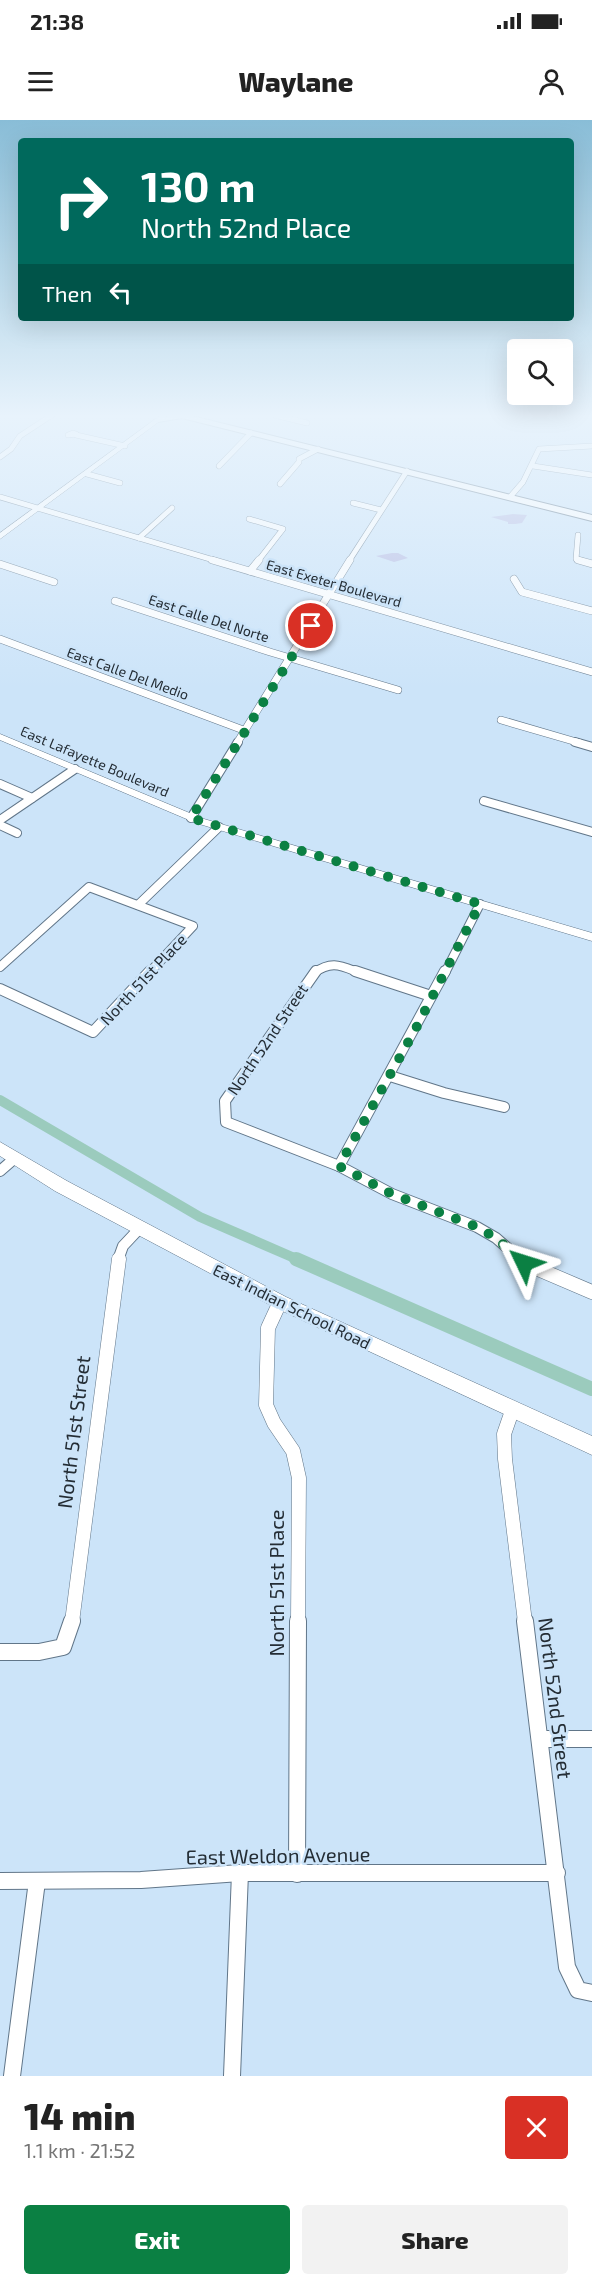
<!DOCTYPE html>
<html lang="en">
<head>
<meta charset="utf-8">
<style>
  :root { --surface:#fff; --page:#f2f2f2; --text:#222; --muted:#767676; --accent:#0b8043 }
  body { margin:0; font-family:"Exo 2",sans-serif; background:var(--page); color:var(--text); height:100vh; display:flex; flex-direction:column; font-size:22px; white-space:nowrap }
  * { box-sizing:border-box; margin:0 }
  p { font-size:20px; color:var(--muted) }
  .icon { flex:none; width:33px; height:33px; fill:none; stroke:currentColor; stroke-width:2; stroke-linecap:round; stroke-linejoin:round }
  .map { position:relative; height:1956px; overflow:hidden }
  .details { display:flex; flex-direction:column; background:var(--surface); flex:1 }
  .details>* { flex:none }
  .top-card { position:absolute; left:18px; top:18px; width:556px; height:183px; border-radius:6px; box-shadow:0 6px 24px #0002; background:#00695c; color:#fff; overflow:hidden }
  .buttons { position:absolute; left:507px; top:219px; display:grid; gap:12px }
  .buttons a { display:grid; place-items:center; width:66px; height:66px; border-radius:6px; background:var(--surface); box-shadow:0 6px 24px #0002; font-size:30px }
  .pin { position:absolute; display:grid; place-items:center; width:51px; height:51px; color:#fff; margin:-26px; border:3px solid #fff; border-radius:50%; box-shadow:0 2px 6px #0007 }
  .me { position:absolute; width:66px; margin:-33px; rotate:311deg; stroke-linejoin:round; filter:drop-shadow(0 0 4px #0008) }
  .turn { display:flex; align-items:center; gap:21px; height:126px; padding:0 24px; font-size:27px }
  .turn .icon { width:78px; height:78px; stroke-width:2.5 }
  .turn b { display:block; font-size:42px; line-height:51px }
  .then { display:flex; align-items:center; height:57px; padding:0 24px; background:#0003; gap:12px; font-size:22px }
  .round { display:grid; place-items:center; flex:none; width:63px; height:63px; border-radius:6px; background:var(--page) }
  .head { display:flex; align-items:center; justify-content:space-between; height:102px; padding:0 24px }
  h1 { font-size:36px; font-weight:800; line-height:45px }
  .cta { display:flex; gap:12px; margin-top:auto; padding:12px 24px }
  .cta a { flex:1; height:69px; border-radius:6px; background:var(--accent); color:#fff; font-size:24px; font-weight:800; line-height:69px; text-align:center }
  .cta a+a { background:var(--page); color:var(--text) }
  .status { display:flex; justify-content:space-between; align-items:center; height:42px; padding:0 30px; background:var(--surface); direction:ltr }
  .status svg { height:16px; fill:currentColor }
  header { display:flex; justify-content:space-between; align-items:center; height:78px; padding:0 24px; background:var(--surface); font-size:27px; font-weight:800 }
  .map>svg:first-child { display:block }
</style>
</head>
<body>
<div class="status"><b>21:38</b><svg viewBox="0 0 49 12"><path d="M0 12V9h3v3zM5 12V6h3v6zM10 12V3h3v9zM15 12V0h3v12zM26 1h20v11H26zM47 4h2v5h-2z"/></svg></div>
<header><svg class="icon" aria-label="menu" viewBox="0 0 24 24"><path d="M4 6h16M4 12h16M4 18h16"/></svg>Waylane<svg class="icon" aria-label="person" viewBox="0 0 24 24"><circle cx="12" cy="8" r="4"/><path d="M4 21q1-7 8-7t8 7"/></svg></header>
<div class="map">
<svg width="592" height="1956" viewBox="0 0 592 1956">
  <rect width="100%" height="100%" fill="#cce4f9"/>
  <g fill="none" stroke-linecap="round" stroke-linejoin="round">
    <!-- canal-far1 -->
    <polyline stroke="#9bcbbd" stroke-width="10" points="0,980 200,1097 299,1140"/>
    <!-- canal -->
    <polyline stroke="#9bcbbd" stroke-width="14" points="296,1139 592,1269"/>
  </g>
  <!-- building -->
  <g fill="#b8bde4">
    <polygon points="513,394 527,395 522,403 515,404 508,404 508,402 491,397"/>
    <polygon points="392,433 398,433 408,438 394,442 376,436"/>
  </g>
  <g fill="none" stroke-linecap="round" stroke-linejoin="round">
    <!-- minor-far5 casing -->
    <g stroke="#617689" stroke-width="6">
      <g id="minor-far5">
        <polyline points="274,295 307,303"/>
        <polygon points="73,313 76,314 68,315"/>
        <polyline points="76,315 125,326"/>
        <polyline points="0,337 11,329 20,316 52,295"/>
        <polyline points="219,346 251,313"/>
        <polyline points="533,346 592,355"/>
        <polyline points="87,354 120,363"/>
        <polyline points="280,364 299,342 299,339 318,329"/>
        <polyline points="0,377 217,441"/>
        <polyline points="510,377 523,362 539,329 592,326"/>
        <polyline points="353,383 381,390"/>
        <polyline points="249,399 283,409 258,441"/>
        <polyline points="578,415 576,439 583,441"/>
        <polyline points="139,418 172,388"/>
        <polyline points="349,441 407,351"/>
      </g>
    </g>
    <!-- minor-far4 casing -->
    <g stroke="#617689" stroke-width="8">
      <g id="minor-far4">
        <polyline points="212,440 592,552"/>
        <polyline points="578,440 592,444"/>
        <polyline points="0,444 54,462"/>
        <polyline points="250,451 259,440"/>
        <polyline points="514,459 522,472 592,491"/>
        <polyline points="115,481 270,532 398,570"/>
        <polyline points="0,519 246,611"/>
        <polyline points="501,600 580,623"/>
        <polyline points="237,623 350,440"/>
      </g>
    </g>
    <!-- minor-far3 casing -->
    <g stroke="#617689" stroke-width="10">
      <g id="minor-far3">
        <polyline points="575,622 592,627"/>
        <polyline points="0,664 32,678"/>
        <polyline points="484,681 592,712"/>
        <polyline points="191,698 238,622"/>
        <polyline points="0,700 75,649"/>
        <polyline points="0,705 17,713"/>
        <polyline points="138,785 219,707"/>
        <polyline points="0,847 89,767 193,806 149,853"/>
        <path d="M314,853C332,840 341,846 360,853"/>
        <polyline points="445,853 480,784"/>
      </g>
    </g>
    <!-- minor-far2 casing -->
    <g stroke="#617689" stroke-width="12">
      <g id="minor-far2">
        <polyline points="316,851 225,981 226,1002 339,1046 392,1074 477,1107 496,1118 521,1140"/>
        <polyline points="355,851 431,876"/>
        <polyline points="0,869 93,912 150,851"/>
        <polyline points="390,956 444,973 504,987"/>
        <polyline points="339,1046 445,851"/>
        <polyline points="0,1051 15,1038"/>
        <polyline points="118,1140 123,1126 139,1109"/>
      </g>
    </g>
    <!-- minor-far1 casing -->
    <g stroke="#617689" stroke-width="15">
      <g id="minor-far1">
        <polyline points="519,1139 524,1143 592,1172"/>
        <polyline points="280,1182 268,1208 266,1285 274,1303 293,1331 299,1358 298,1502"/>
        <polyline points="512,1291 504,1314 505,1339 525,1502"/>
        <polyline points="72,1502 119,1139"/>
      </g>
    </g>
    <!-- minor casing -->
    <g stroke="#617689" stroke-width="18">
      <g id="minor">
        <polyline points="525,1501 567,1847 578,1870 592,1873"/>
        <polyline points="0,1532 39,1532 63,1527 72,1501"/>
        <polyline points="540,1619 592,1619"/>
        <polyline points="297,1754 298,1501"/>
        <polyline points="0,1761 141,1760 240,1753 557,1753"/>
        <polyline points="12,1956 37,1761"/>
        <polyline points="232,1956 240,1753"/>
      </g>
    </g>
    <!-- tertiary casing -->
    <g stroke="#617689" stroke-width="1">
      <g id="tertiary">
        <polygon points="161,295 168,295 0,419 0,413"/>
        <polygon points="0,614 204,699 592,813 592,821 196,703 0,620"/>
      </g>
    </g>
    <!-- secondary casing -->
    <g stroke="#617689" stroke-width="1">
      <polygon id="secondary" points="0,1022 67,1061 286,1177 592,1316 592,1335 274,1187 55,1071 0,1036"/>
    </g>
    <!-- primary casing -->
    <g stroke="#617689" stroke-width="2">
      <polygon id="primary" points="173,295 188,295 592,395 592,401 182,298 158,302 154,300"/>
    </g>
    <!-- minor-far5 -->
    <use href="#minor-far5" stroke="#fff" stroke-width="5"/>
    <!-- minor-far4 -->
    <use href="#minor-far4" stroke="#fff" stroke-width="7"/>
    <!-- minor-far3 -->
    <use href="#minor-far3" stroke="#fff" stroke-width="8"/>
    <!-- minor-far2 -->
    <use href="#minor-far2" stroke="#fff" stroke-width="10"/>
    <!-- minor-far1 -->
    <use href="#minor-far1" stroke="#fff" stroke-width="14"/>
    <!-- minor -->
    <use href="#minor" stroke="#fff" stroke-width="16"/>
    <!-- tertiary -->
    <use href="#tertiary" fill="#fff" fill-rule="evenodd"/>
    <!-- secondary -->
    <use href="#secondary" fill="#fff" fill-rule="evenodd"/>
    <!-- primary -->
    <use href="#primary" fill="#fff" fill-rule="evenodd"/>
  </g>
  <!-- sky -->
  <linearGradient id="sky" x2="0" y2="1"><stop stop-color="#89bdd7"/><stop offset="0.52" stop-color="#e8f3fc"/><stop offset="1" stop-color="#e8f3fc" stop-opacity="0"/></linearGradient>
  <rect width="592" height="569" fill="url(#sky)"/>
  <g fill="none" stroke-linecap="round" stroke-linejoin="round">
    <!-- route -->
    <polyline stroke="#0b8043" stroke-width="10" stroke-dasharray="0 18" points="311,506 191,698 480,784 415,910 339,1046 392,1074 477,1107 496,1118 524,1143"/>
  </g>
  <g text-anchor="middle" dominant-baseline="central" stroke-width="5" stroke-linejoin="round" paint-order="stroke">
    <!-- far-street labels -->
    <g font-size="14" fill="#242d35" stroke="#cce4f9">
      <text transform="translate(334 463) rotate(16)">East Exeter Boulevard</text>
      <text transform="translate(209 498) rotate(18)">East Calle Del Norte</text>
      <text transform="translate(128 553) rotate(20)">East Calle Del Medio</text>
      <text transform="translate(95 641) rotate(23)">East Lafayette Boulevard</text>
    </g>
    <!-- street labels -->
    <g font-size="16" fill="#242d35" stroke="#cce4f9">
      <text transform="translate(143 859) rotate(-47)">North 51st Place</text>
      <text transform="translate(267 919) rotate(-56)">North 52nd Street</text>
      <text transform="translate(292 1186) rotate(26)">East Indian School Road</text>
    </g>
    <!-- near-street labels -->
    <g font-size="20" fill="#242d35" stroke="#cce4f9">
      <text transform="translate(73 1312) rotate(-83)">North 51st Street</text>
      <text transform="translate(276 1463) rotate(-90)">North 51st Place</text>
      <text transform="translate(556 1578) rotate(83)">North 52nd Street</text>
      <text transform="translate(278 1735) rotate(-1)">East Weldon Avenue</text>
    </g>
  </g>
</svg>
<div class="buttons">
<a><svg class="icon" aria-label="search" viewBox="0 0 24 24"><circle cx="10" cy="10" r="6"/><path d="M15 15l6 6"/></svg></a>
</div>
<div class="pin" style="left:311px;top:506px;background:#d93025"><svg class="icon" aria-label="arrive" viewBox="0 0 24 24"><path d="M6 21V4h12l-3 4 3 4H6"/></svg></div>
<svg class="me" style="left:524px;top:1143px" viewBox="-20 -20 40 40"><path d="M0-17L14 15 0 8-14 15z" fill="#0b8043" stroke="#fff" stroke-width="4"/></svg>
<div class="top-card">
<div class="turn"><svg class="icon" aria-label="right" viewBox="0 0 24 24"><path d="M7 20v-9h11M14 6l5 5-5 5"/></svg><div><b>130 m</b>North 52nd Place</div></div>
<div class="then">Then<svg class="icon" aria-label="left" viewBox="0 0 24 24"><path d="M17 20v-9H6M10 6l-5 5 5 5"/></svg></div>
</div>
</div>
<section class="details">
<div class="head"><div><h1>14 min</h1><p>1.1 km · 21:52</p></div><a class="round" style="background:#d93025;color:#fff"><svg class="icon" aria-label="close" viewBox="0 0 24 24"><path d="M6 6l12 12M18 6L6 18"/></svg></a></div>
<div class="cta"><a>Exit</a><a>Share</a></div>
</section>
</body>
</html>
